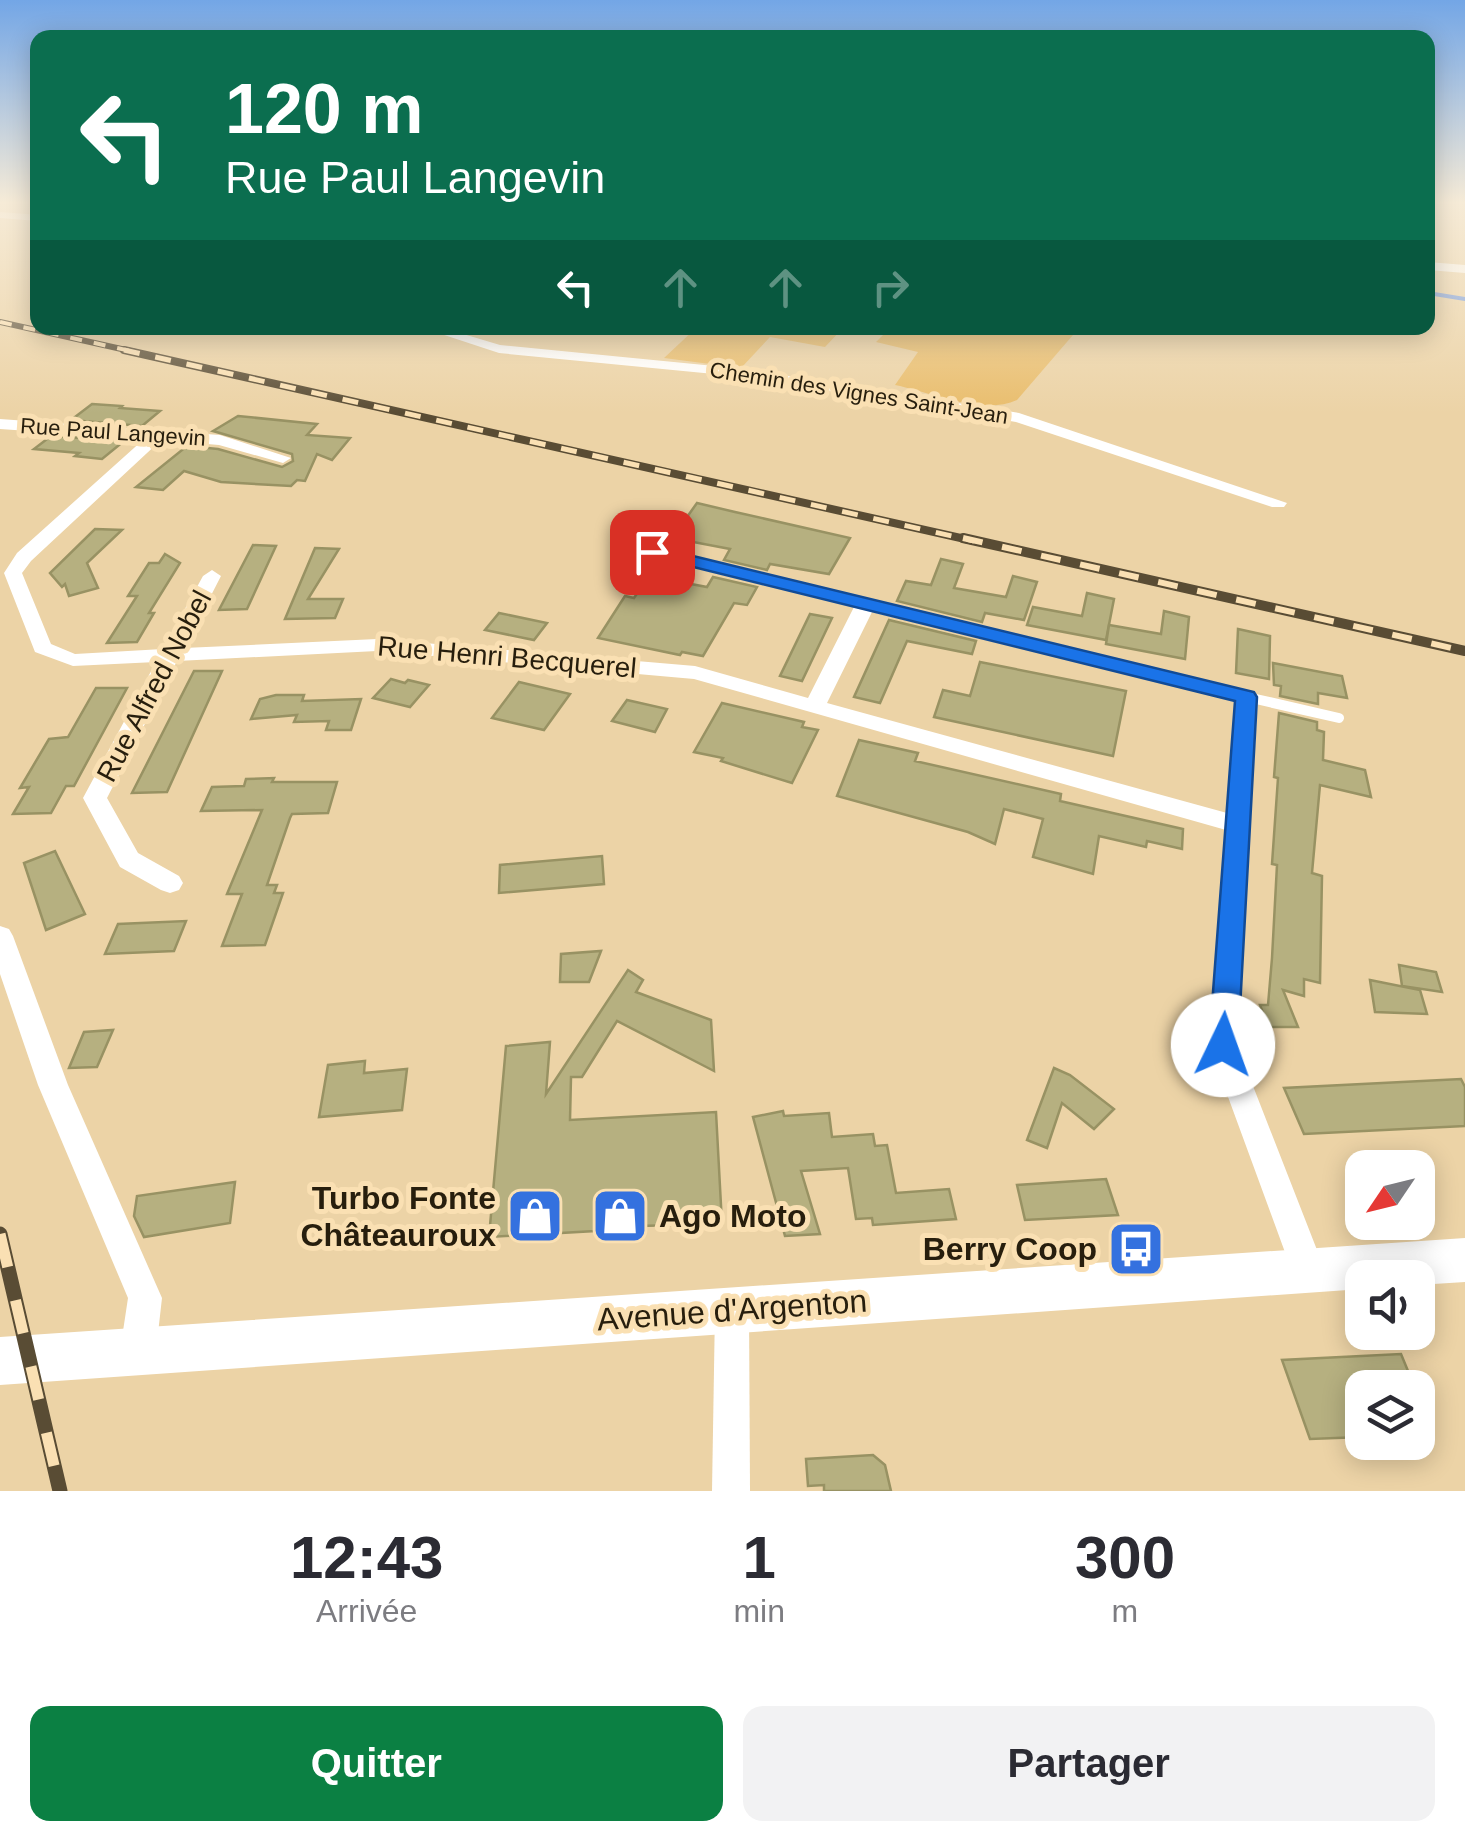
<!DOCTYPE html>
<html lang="fr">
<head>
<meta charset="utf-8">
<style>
  :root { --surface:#fff; --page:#f2f2f3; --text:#2b2b33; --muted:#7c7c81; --accent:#0b8043 }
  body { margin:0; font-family:Arial,sans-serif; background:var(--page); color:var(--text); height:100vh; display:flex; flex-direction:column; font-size:38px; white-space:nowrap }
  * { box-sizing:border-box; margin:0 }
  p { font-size:32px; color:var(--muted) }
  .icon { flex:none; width:55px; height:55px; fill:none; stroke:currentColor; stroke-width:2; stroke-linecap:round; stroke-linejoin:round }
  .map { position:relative; height:1491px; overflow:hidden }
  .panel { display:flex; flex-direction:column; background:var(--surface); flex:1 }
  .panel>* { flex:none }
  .guide { position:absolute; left:30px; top:30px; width:1405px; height:305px; border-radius:20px; box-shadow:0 5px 25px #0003; background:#0b6e4f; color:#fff; overflow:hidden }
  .needle { width:65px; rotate:235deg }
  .fabs { position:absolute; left:1345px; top:1150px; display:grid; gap:20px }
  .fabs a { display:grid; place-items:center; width:90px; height:90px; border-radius:20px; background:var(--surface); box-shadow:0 5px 25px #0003; font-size:50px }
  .pin { position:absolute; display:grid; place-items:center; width:85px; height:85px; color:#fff; margin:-42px; border-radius:20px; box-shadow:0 5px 15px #0006 }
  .me { position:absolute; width:110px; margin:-55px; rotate:3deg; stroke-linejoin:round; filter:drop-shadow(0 0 8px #0008) }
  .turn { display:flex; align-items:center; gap:35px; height:210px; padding:0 30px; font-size:45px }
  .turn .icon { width:130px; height:130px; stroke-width:2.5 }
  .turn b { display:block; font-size:70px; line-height:85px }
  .lanes { display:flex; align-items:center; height:95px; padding:0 30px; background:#0003; justify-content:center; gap:50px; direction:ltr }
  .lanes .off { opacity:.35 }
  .eta { display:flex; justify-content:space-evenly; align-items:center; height:170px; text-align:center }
  .eta b { font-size:60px; font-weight:800; line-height:70px }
  .button { display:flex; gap:20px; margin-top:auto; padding:20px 30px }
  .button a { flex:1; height:115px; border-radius:20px; background:var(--accent); color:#fff; font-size:40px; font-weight:800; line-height:115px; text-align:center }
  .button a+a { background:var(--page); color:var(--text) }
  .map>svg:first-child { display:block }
</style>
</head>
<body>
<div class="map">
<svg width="1465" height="1491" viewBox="0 0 1465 1491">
  <rect width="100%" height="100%" fill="#ecd3a6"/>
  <!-- green -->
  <g fill="#e9bd6c">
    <polygon points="696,328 843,328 825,347 770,337 741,368 664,358"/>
    <path d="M890,328H1079L1017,400C982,416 930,392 895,385L918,352L876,342Z"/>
  </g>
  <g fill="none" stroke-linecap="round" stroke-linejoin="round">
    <!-- stream -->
    <polyline stroke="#6592e3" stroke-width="4" points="1428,293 1465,299"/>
  </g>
  <!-- building -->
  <g fill="#b6b080" stroke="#989263" stroke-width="2.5">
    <polygon points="92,404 122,406 120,408 160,411 142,426 71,420"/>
    <polygon points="238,416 317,424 307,435 350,438 332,460 317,454 305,481 297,480 291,486 221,482 184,471 163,490 136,487 187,446 218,449 282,467 293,461 292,454 213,431"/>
    <polygon points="51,436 124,441 102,459 75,456 79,453 34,449"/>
    <polygon points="697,503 735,512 850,538 829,574 770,564 767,570 724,560 730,549 672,538"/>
    <polygon points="95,529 122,530 87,563 98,588 69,596 65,584 62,587 50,573"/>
    <polygon points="253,545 276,546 247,609 219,610"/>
    <polygon points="315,548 339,549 308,599 343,599 335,618 285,619"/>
    <polygon points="165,554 180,563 149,613 154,613 137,642 107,643 137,596 128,596 149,563 159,563"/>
    <polygon points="941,559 963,564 954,588 1006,597 1013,576 1037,582 1024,620 985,613 982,622 897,601 906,581 931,585"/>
    <polygon points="649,576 707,587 713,577 757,587 747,605 734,603 703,656 682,652 680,655 598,638 625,596 634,598"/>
    <polygon points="1087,593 1114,599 1106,640 1027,625 1033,607 1082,616"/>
    <polygon points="1164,611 1189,617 1185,659 1106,644 1109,625 1161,634"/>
    <polygon points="499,613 547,623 534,640 485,630"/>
    <polygon points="810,614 832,618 802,681 780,676"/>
    <polygon points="889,620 976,641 972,654 907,641 880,703 854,697"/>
    <polygon points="1238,629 1270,636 1269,679 1236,673"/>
    <polygon points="980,662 1126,691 1113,756 934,717 943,690 970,696"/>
    <polygon points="1273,663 1342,676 1347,698 1318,693 1318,704 1280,696 1281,686 1274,685"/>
    <polygon points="194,671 222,671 167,792 132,793"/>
    <polygon points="391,679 405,683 408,680 429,685 410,707 373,698"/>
    <polygon points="519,682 570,694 544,730 492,718"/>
    <polygon points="96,688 127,688 74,786 66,786 51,813 13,814 29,787 20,788 49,739 68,737"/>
    <polygon points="276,695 304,695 302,701 361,699 351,730 326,730 329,721 294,722 297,715 251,719 260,699"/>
    <polygon points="627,700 667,709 655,732 612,721"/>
    <polygon points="722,703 804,722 802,727 818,730 792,783 721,761 723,758 694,752"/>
    <polygon points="1279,713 1317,722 1317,730 1324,732 1323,760 1365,770 1371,797 1320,785 1312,873 1322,876 1320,983 1304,979 1304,996 1283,990 1298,1027 1268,1027 1260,1005 1268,1005 1272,958 1277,865 1272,864 1278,778 1274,777"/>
    <polygon points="859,740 918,753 915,761 1061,794 1060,801 1183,829 1182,849 1147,841 1146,847 1099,836 1093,874 1033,857 1043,819 1004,809 995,844 968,832 837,796"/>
    <polygon points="274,778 272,782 337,782 328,813 292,814 290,818 267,885 277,885 274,893 283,893 265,945 222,946 242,894 227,894 262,810 201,811 212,787 244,786 246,779"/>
    <polygon points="55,851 85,914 46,930 24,863"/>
    <polygon points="602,856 604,884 499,893 500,865"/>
    <polygon points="186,921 174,951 105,954 118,924"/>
    <polygon points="601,951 589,982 560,982 561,954"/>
    <polygon points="1399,965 1436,972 1442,992 1402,986"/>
    <polygon points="628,970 643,980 636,992 711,1020 714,1071 617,1021 582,1077 571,1077 570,1120 716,1112 722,1224 595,1227 595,1231 489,1237 506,1046 550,1042 546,1094"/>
    <polygon points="1370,980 1420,990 1427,1014 1375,1012"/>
    <polygon points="113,1030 97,1067 69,1068 84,1032"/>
    <polygon points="365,1061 364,1073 407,1069 402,1110 319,1117 328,1065"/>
    <polygon points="1054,1068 1070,1075 1114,1109 1094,1129 1062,1103 1047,1148 1027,1140"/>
    <polygon points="1461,1079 1465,1087 1465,1126 1304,1134 1284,1088"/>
    <polygon points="783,1111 784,1116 829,1113 832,1137 873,1134 875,1146 887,1145 896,1193 949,1189 956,1219 873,1225 872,1218 856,1219 848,1168 801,1171 820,1234 785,1236 753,1117"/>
    <polygon points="1106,1179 1118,1215 1025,1220 1017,1185"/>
    <polygon points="235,1182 230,1223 144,1237 134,1216 137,1196"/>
    <polygon points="1401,1354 1415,1388 1362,1388 1362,1437 1310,1439 1282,1360"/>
    <polygon points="873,1455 885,1465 891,1491 824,1491 824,1485 808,1486 806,1459"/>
  </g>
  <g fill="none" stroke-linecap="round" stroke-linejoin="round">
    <!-- lane -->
    <polyline stroke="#fff" stroke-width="10" points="1247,697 1339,718"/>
    <!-- street -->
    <g fill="#fff" fill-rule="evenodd">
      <polygon points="0,212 38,215 38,221 0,218"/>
      <polygon points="1428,262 1465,265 1465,273 1428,270"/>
      <polygon points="423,328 443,328 500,345 745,369 1019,413 1287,503 1284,507 1272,507 1016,422 745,377 499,353"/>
      <path d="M0,419L220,435L291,458L283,463L219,445L161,440L31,561L22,573L51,644L75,654L163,649L203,576L212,570L221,576L184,648L377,639L695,666L808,698L854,607L645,556V548L652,546L1255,692L1258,697L1237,1045L1326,1273L1321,1285L1309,1290L1297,1285L1209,1045L1226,830L694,679L377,651L177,661L107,798L138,853L179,876L183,883L179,890L170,893L161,890L120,867L83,798L156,662L73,666L35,652L4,573L17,553L144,439L0,429ZM872,612L1236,701L1227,813L827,703Z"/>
      <polygon points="0,926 9,929 13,936 68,1085 162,1298 156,1351 151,1364 138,1369 125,1364 120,1351 128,1298 38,1085 0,974"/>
      <polygon points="732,1292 744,1297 749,1309 750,1491 712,1491 715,1309 720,1297"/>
    </g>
    <!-- secondary -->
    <polygon fill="#fff" fill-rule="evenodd" points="1465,1238 1465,1282 1418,1285 1418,1278 1362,1278 1362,1289 0,1385 0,1337"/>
    <!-- rail-far3 casing -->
    <g stroke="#594c34" stroke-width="6">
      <polyline id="rail-far3" points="0,322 135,352"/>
    </g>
    <!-- rail-far2 casing -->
    <g stroke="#594c34" stroke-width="8">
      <polyline id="rail-far2" points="124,350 974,541"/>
    </g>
    <!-- rail-far1 casing -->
    <g stroke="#594c34" stroke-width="10">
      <polyline id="rail-far1" points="963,538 1465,651"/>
    </g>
    <!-- rail casing -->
    <g stroke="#594c34" stroke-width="15">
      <polyline id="rail" points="0,1234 60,1491"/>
    </g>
    <!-- rail-far3 -->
    <use href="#rail-far3" stroke="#fae0b3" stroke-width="4" stroke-dasharray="12" stroke-linecap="butt"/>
    <!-- rail-far2 -->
    <use href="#rail-far2" stroke="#fae0b3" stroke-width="5" stroke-dasharray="16" stroke-linecap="butt"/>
    <!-- rail-far1 -->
    <use href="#rail-far1" stroke="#fae0b3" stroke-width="6" stroke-dasharray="20" stroke-linecap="butt"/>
    <!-- rail -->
    <use href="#rail" stroke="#fae0b3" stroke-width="11" stroke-dasharray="34" stroke-linecap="butt"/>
  </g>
  <!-- sky -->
  <linearGradient id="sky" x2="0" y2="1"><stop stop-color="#73a6e6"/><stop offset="0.49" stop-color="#f6ebd7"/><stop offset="1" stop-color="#f6ebd7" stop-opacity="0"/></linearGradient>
  <rect width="1465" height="413" fill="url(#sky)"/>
  <!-- route -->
  <polygon fill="#1a73e8" stroke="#114b97" stroke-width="2.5" points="652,546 1254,692 1257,697 1238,1045 1234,1054 1223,1058 1213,1054 1209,1045 1235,701 645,555 645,548"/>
  <!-- icons -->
  <defs>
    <g id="shop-square" transform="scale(2.875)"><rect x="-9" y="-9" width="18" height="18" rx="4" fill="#3471df" stroke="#fae0b3"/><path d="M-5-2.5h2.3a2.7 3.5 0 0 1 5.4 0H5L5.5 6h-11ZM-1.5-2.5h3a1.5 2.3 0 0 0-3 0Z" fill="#fff"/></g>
    <g id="bus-square" transform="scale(2.875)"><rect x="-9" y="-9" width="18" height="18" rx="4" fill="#3471df" stroke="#fae0b3"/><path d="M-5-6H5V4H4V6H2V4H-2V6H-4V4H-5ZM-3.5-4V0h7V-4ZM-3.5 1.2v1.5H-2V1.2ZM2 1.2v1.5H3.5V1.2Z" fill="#fff"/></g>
  </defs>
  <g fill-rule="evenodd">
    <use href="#shop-square" x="535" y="1216"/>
    <use href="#shop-square" x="620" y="1216"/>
    <use href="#bus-square" x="1136" y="1249"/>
  </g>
  <g text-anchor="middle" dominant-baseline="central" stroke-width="10" stroke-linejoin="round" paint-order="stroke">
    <!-- far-street labels -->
    <g font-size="22" fill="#271e0d" stroke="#fae0b3">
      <text transform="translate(859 393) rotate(9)">Chemin des Vignes Saint-Jean</text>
      <text transform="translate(113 432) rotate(4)">Rue Paul Langevin</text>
    </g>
    <!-- street labels -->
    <g font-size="28" fill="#271e0d" stroke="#fae0b3">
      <text transform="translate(507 657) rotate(5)">Rue Henri Becquerel</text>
      <text transform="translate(154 686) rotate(-62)">Rue Alfred Nobel</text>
    </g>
    <!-- near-poi labels -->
    <g font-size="32" font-weight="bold" fill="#271e0d" stroke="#fae0b3" text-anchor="end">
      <text x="496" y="1198">Turbo Fonte<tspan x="496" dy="37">Châteauroux</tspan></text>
      <text x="659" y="1216" text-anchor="start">Ago Moto</text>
      <text x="1097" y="1249">Berry Coop</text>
    </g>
    <!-- near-street labels -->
    <g font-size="32" fill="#271e0d" stroke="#fae0b3">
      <text transform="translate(732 1310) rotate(-4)">Avenue d'Argenton</text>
    </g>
  </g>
</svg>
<div class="fabs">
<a><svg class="needle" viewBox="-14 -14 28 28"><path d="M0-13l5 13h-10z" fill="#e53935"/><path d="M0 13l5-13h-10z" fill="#7c7c81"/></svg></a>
<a><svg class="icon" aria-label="sound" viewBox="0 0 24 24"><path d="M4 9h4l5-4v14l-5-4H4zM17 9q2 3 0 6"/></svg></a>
<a><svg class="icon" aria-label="layers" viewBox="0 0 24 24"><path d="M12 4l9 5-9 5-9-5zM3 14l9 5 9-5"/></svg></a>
</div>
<div class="pin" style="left:652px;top:552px;background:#d93025"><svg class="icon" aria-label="arrive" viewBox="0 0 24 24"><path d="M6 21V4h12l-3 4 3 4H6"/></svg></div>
<svg class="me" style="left:1223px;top:1045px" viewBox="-20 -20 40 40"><circle r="19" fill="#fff"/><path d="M0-13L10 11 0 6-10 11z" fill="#1a73e8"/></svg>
<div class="guide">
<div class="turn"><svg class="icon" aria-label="left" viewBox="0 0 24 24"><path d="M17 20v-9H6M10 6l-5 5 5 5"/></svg><div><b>120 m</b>Rue Paul Langevin</div></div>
<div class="lanes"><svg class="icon" aria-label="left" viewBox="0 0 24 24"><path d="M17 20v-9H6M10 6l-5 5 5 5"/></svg><svg class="icon off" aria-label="ahead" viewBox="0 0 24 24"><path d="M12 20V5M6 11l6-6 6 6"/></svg><svg class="icon off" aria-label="ahead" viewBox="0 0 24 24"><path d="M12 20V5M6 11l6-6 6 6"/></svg><svg class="icon off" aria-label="right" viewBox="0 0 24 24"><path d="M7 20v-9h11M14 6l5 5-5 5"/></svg></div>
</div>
</div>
<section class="panel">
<div class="eta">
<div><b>12:43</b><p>Arrivée</p></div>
<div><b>1</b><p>min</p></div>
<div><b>300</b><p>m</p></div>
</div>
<div class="button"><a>Quitter</a><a>Partager</a></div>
</section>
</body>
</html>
